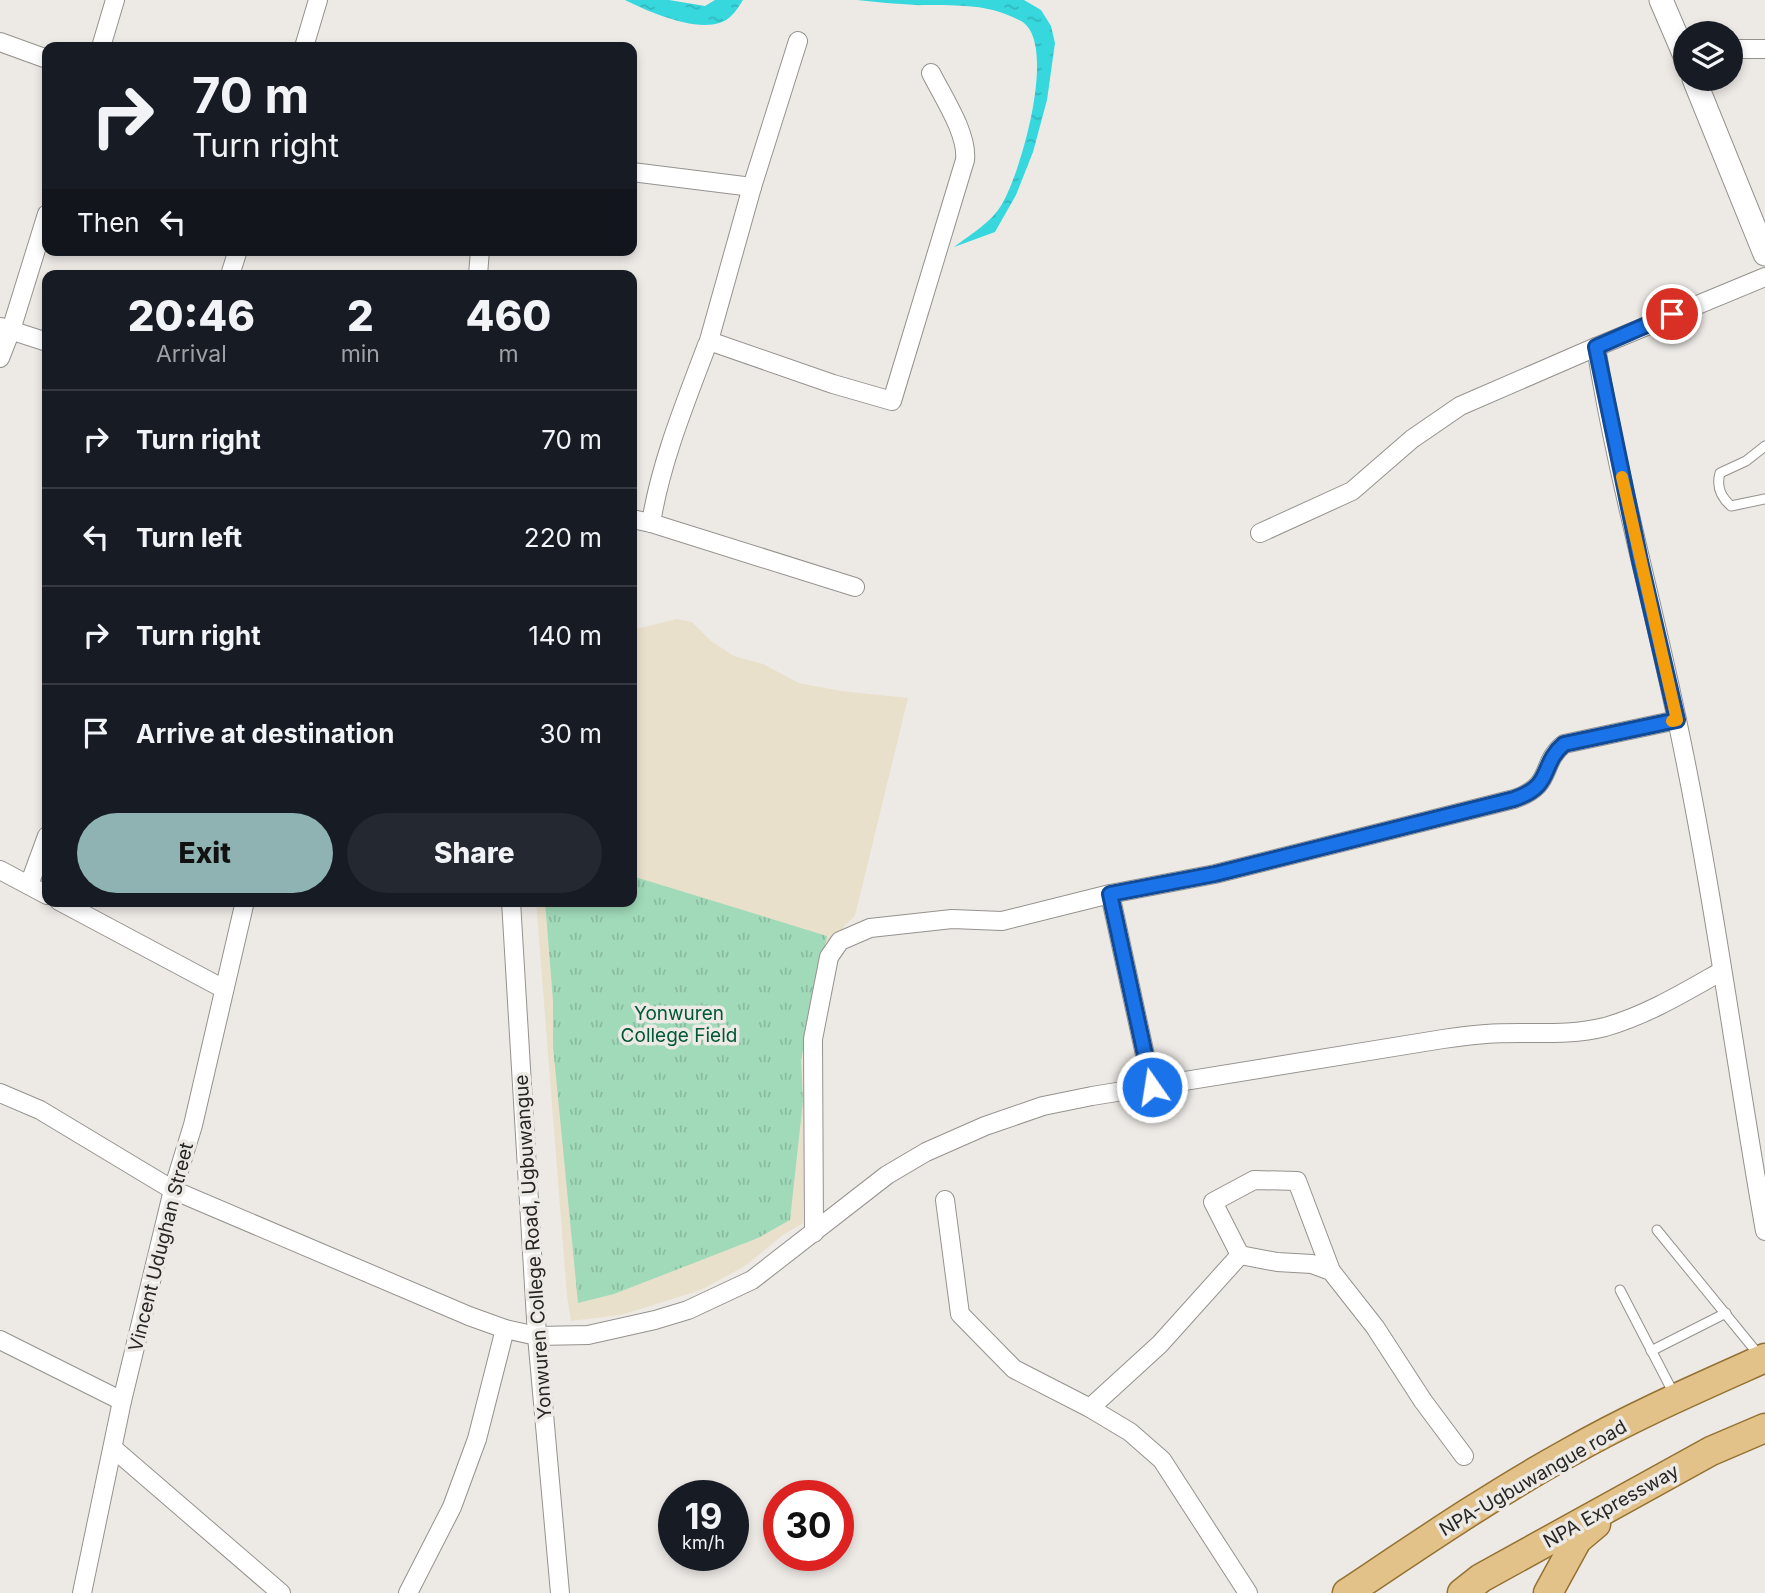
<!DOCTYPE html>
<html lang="en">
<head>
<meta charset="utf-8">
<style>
  :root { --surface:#171b24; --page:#242831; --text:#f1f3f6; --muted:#9ea1a6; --line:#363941; --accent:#8eb3b2 }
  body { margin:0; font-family:Inter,sans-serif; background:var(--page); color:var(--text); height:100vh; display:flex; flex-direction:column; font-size:26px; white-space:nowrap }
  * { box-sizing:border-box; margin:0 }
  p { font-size:23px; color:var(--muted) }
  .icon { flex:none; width:38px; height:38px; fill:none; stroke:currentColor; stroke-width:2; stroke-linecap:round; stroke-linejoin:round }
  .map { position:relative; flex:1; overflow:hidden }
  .sheet { position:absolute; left:42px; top:270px; width:595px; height:637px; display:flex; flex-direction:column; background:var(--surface); border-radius:14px; box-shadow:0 4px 10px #0003 }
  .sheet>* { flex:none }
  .hud { position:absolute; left:42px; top:42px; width:595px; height:214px; border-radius:14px; box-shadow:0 4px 10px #0003; background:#171b24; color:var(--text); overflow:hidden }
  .controls { position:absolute; left:1673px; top:21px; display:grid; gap:14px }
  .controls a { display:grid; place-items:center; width:70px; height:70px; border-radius:50%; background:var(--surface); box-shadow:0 4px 10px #0003; font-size:35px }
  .speed { position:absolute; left:658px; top:1480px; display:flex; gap:14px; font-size:35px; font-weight:700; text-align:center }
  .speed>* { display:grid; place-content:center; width:91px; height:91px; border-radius:50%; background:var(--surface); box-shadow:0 4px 10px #0003; line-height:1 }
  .speed small { font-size:18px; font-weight:400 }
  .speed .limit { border:10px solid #d22; background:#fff; color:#111 }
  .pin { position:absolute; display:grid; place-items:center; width:60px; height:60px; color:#fff; margin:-30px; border:4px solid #fff; border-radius:50%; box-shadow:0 2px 7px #0007 }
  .me { position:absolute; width:77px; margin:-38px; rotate:347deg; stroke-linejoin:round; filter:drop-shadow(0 0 5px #0008) }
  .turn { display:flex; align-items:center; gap:24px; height:147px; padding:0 35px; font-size:32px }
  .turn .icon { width:91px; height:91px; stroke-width:2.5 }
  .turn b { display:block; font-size:49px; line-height:60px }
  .then { display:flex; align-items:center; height:66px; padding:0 35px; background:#0003; gap:14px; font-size:26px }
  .eta { display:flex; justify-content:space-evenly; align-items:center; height:119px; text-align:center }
  .eta b { font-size:42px; font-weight:800; line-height:49px }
  .action { display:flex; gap:14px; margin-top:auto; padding:14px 35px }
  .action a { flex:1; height:80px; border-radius:42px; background:var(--accent); color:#111; font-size:28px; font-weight:800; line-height:80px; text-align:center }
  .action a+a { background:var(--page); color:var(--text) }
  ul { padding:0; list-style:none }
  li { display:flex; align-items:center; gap:21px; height:98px; padding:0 35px; border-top:2px solid var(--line) }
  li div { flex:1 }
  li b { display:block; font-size:26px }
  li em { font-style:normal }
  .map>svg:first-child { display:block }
</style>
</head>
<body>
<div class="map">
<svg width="1765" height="1593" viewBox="0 0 1765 1593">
  <defs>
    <pattern id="park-tufts" width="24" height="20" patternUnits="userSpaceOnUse" patternTransform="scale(1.75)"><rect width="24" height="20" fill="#a0dab9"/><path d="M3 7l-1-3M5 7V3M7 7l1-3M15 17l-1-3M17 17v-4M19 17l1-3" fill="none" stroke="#8abb9f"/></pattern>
    <pattern id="water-ripples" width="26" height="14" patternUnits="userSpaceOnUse" patternTransform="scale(1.75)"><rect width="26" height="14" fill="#36d7dd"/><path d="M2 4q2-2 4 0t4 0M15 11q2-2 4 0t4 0" fill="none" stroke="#30b8be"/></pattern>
  </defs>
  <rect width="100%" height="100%" fill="#edeae6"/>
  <!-- education -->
  <polygon fill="#e9e0cb" points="677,619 692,622 711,641 734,656 763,664 799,683 841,691 908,698 855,916 845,925 821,969 804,1051 806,1100 803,1223 783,1235 745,1266 701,1290 621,1315 571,1321 567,1296 536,901 632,901 632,630"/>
  <!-- park -->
  <polygon fill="url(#park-tufts)" points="632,876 827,936 801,1060 803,1101 790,1220 758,1238 614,1294 578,1303 553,1046 553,1001 545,901 632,901"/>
  <!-- water -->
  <g fill="url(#water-ripples)">
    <path d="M625,0H669L705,6L715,0H743C739,6 735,13 730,17C707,38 649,12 625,0Z"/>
    <path d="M857,0H1024L1041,10L1051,26L1055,43L1047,100L1033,152L1016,195L995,232L954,247C970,235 992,222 1002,204C1020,175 1059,42 1021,21C985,2 955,6 916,5C896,4 877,2 857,0Z"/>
  </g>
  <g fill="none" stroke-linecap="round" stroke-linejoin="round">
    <!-- service casing -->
    <g stroke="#95928e" stroke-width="11">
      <g id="service">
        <path d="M1765,446L1746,461L1720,473C1716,487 1721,497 1731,506L1765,499"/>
        <polyline points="1657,1230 1759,1355"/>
        <polyline points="1620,1290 1675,1396"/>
        <polyline points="1651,1351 1726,1313"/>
      </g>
    </g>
    <!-- minor casing -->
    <g stroke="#95928e" stroke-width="20">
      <g id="minor">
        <polyline points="0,42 47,59"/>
        <polyline points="101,47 115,0"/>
        <polyline points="304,47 318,0"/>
        <polyline points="1731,49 1765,49"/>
        <polyline points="632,172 752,187 798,41"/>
        <polyline points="230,275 238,250"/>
        <polyline points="478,275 480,250"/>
        <path d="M1765,277L1596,347C1616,472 1651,595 1677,720C1713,889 1735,1061 1765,1231"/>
        <polyline points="1,327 47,342"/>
        <polyline points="708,344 752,187"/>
        <polyline points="0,358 11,330 47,214"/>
        <polyline points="632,519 651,523 855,587"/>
        <path d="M651,523C661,461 685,404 707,345L712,342L833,384L892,401L965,160C968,134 943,97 931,73"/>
        <polyline points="1260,533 1352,491 1412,439 1460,406 1596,347"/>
        <polyline points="0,870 47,895"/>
        <polyline points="29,885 47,836"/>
        <polyline points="1110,894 1152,1087"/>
        <polyline points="59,901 224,989"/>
        <polyline points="511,901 537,1336 560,1593"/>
        <path d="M0,1093L40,1110L173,1190L469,1316L505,1329L537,1336L588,1335L655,1320L688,1310L752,1280L887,1175L926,1152L985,1126L1043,1106L1092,1096L1443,1039C1457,1037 1472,1035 1486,1034C1525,1031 1566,1037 1605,1027C1647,1015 1685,992 1722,971"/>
        <polyline points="945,1200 960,1314 1014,1369 1090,1408 1130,1432 1162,1460 1248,1593"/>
        <path d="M814,1233L813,1039L829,957L840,941L870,928L952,919L1002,921L1110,894L1215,874L1514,799C1555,785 1539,764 1564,744L1677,720"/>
        <polyline points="1240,1255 1277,1262 1312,1264 1331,1271 1375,1327 1423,1401 1464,1456"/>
        <polyline points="0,1340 122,1401"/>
        <polyline points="1090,1408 1160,1344 1240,1255 1213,1202 1254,1180 1297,1181 1331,1271"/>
        <polyline points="114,1449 281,1593"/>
        <polyline points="82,1593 122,1401 173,1190 193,1125 245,901"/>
        <polyline points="408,1593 452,1507 477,1439 505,1329"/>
      </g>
    </g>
    <!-- tertiary casing -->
    <g stroke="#95928e" stroke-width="25">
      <g id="tertiary">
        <polyline points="1661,0 1685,56"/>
        <polyline points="1694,79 1765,254"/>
      </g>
    </g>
    <!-- primary casing -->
    <g stroke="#947132" stroke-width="31">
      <g id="primary">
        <path d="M1347,1593C1419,1545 1492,1495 1568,1453C1631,1417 1698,1388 1765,1358"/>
        <polyline points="1462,1593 1481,1578 1711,1451 1765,1428"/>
        <polyline points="1548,1593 1577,1540 1596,1524"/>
      </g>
    </g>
    <!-- service -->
    <use href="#service" stroke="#fff" stroke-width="9"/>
    <!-- minor -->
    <use href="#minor" stroke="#fff" stroke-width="18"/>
    <!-- tertiary -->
    <use href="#tertiary" stroke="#fff" stroke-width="23"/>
    <!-- primary -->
    <use href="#primary" stroke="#e2c288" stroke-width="28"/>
  </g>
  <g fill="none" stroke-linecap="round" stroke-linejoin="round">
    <!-- route casing -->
    <g stroke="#114b97" stroke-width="18">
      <path id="route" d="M1152,1087L1110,894L1215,874L1514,799C1555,785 1539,765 1564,744L1677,720L1640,561L1596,347L1672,314"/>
    </g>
    <!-- route -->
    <use href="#route" stroke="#1a73e8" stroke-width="12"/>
    <!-- slow -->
    <polyline stroke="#f59e0b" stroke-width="12" points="1622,477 1677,720 1672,721"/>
  </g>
  <g text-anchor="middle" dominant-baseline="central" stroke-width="7" stroke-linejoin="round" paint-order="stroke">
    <!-- park labels -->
    <g font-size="19" fill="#005836" stroke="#edeae6">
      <text x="679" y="1013">Yonwuren<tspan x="679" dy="22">College Field</tspan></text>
    </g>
    <!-- street labels -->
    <g font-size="19" fill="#272625" stroke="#edeae6">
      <text transform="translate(161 1247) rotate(-76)">Vincent Udughan Street</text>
      <text transform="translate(533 1247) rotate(-94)">Yonwuren College Road, Ugbuwangue</text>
      <text transform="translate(1533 1478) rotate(-30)">NPA-Ugbuwangue road</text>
      <text transform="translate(1611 1506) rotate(-29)">NPA Expressway</text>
    </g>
  </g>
</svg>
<div class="controls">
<a><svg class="icon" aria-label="layers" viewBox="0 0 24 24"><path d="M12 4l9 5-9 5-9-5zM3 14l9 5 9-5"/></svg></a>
</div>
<div class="speed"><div>19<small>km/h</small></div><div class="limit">30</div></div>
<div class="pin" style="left:1672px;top:314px;background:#d93025"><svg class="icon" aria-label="arrive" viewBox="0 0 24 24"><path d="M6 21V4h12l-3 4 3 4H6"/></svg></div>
<svg class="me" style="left:1152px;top:1087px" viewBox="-20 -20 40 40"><circle r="17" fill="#1a73e8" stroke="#fff" stroke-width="3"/><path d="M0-11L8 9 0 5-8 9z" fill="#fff"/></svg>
<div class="hud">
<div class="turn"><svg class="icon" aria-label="right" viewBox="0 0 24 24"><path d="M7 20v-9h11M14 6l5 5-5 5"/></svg><div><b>70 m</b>Turn right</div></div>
<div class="then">Then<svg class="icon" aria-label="left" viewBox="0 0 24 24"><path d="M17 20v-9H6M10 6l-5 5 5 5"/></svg></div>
</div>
<section class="sheet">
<div class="eta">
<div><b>20:46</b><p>Arrival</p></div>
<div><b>2</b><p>min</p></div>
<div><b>460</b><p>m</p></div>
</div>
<ul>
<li><svg class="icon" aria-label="right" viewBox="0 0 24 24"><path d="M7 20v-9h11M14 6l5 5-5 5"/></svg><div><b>Turn right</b></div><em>70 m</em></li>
<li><svg class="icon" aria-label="left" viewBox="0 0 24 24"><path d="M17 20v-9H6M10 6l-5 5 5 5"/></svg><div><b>Turn left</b></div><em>220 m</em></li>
<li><svg class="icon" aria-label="right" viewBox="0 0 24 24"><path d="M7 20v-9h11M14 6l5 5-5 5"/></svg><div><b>Turn right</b></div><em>140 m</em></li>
<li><svg class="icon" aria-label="arrive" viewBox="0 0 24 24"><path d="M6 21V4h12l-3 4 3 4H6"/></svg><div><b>Arrive at destination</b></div><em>30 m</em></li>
</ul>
<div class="action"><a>Exit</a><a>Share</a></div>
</section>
</div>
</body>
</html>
